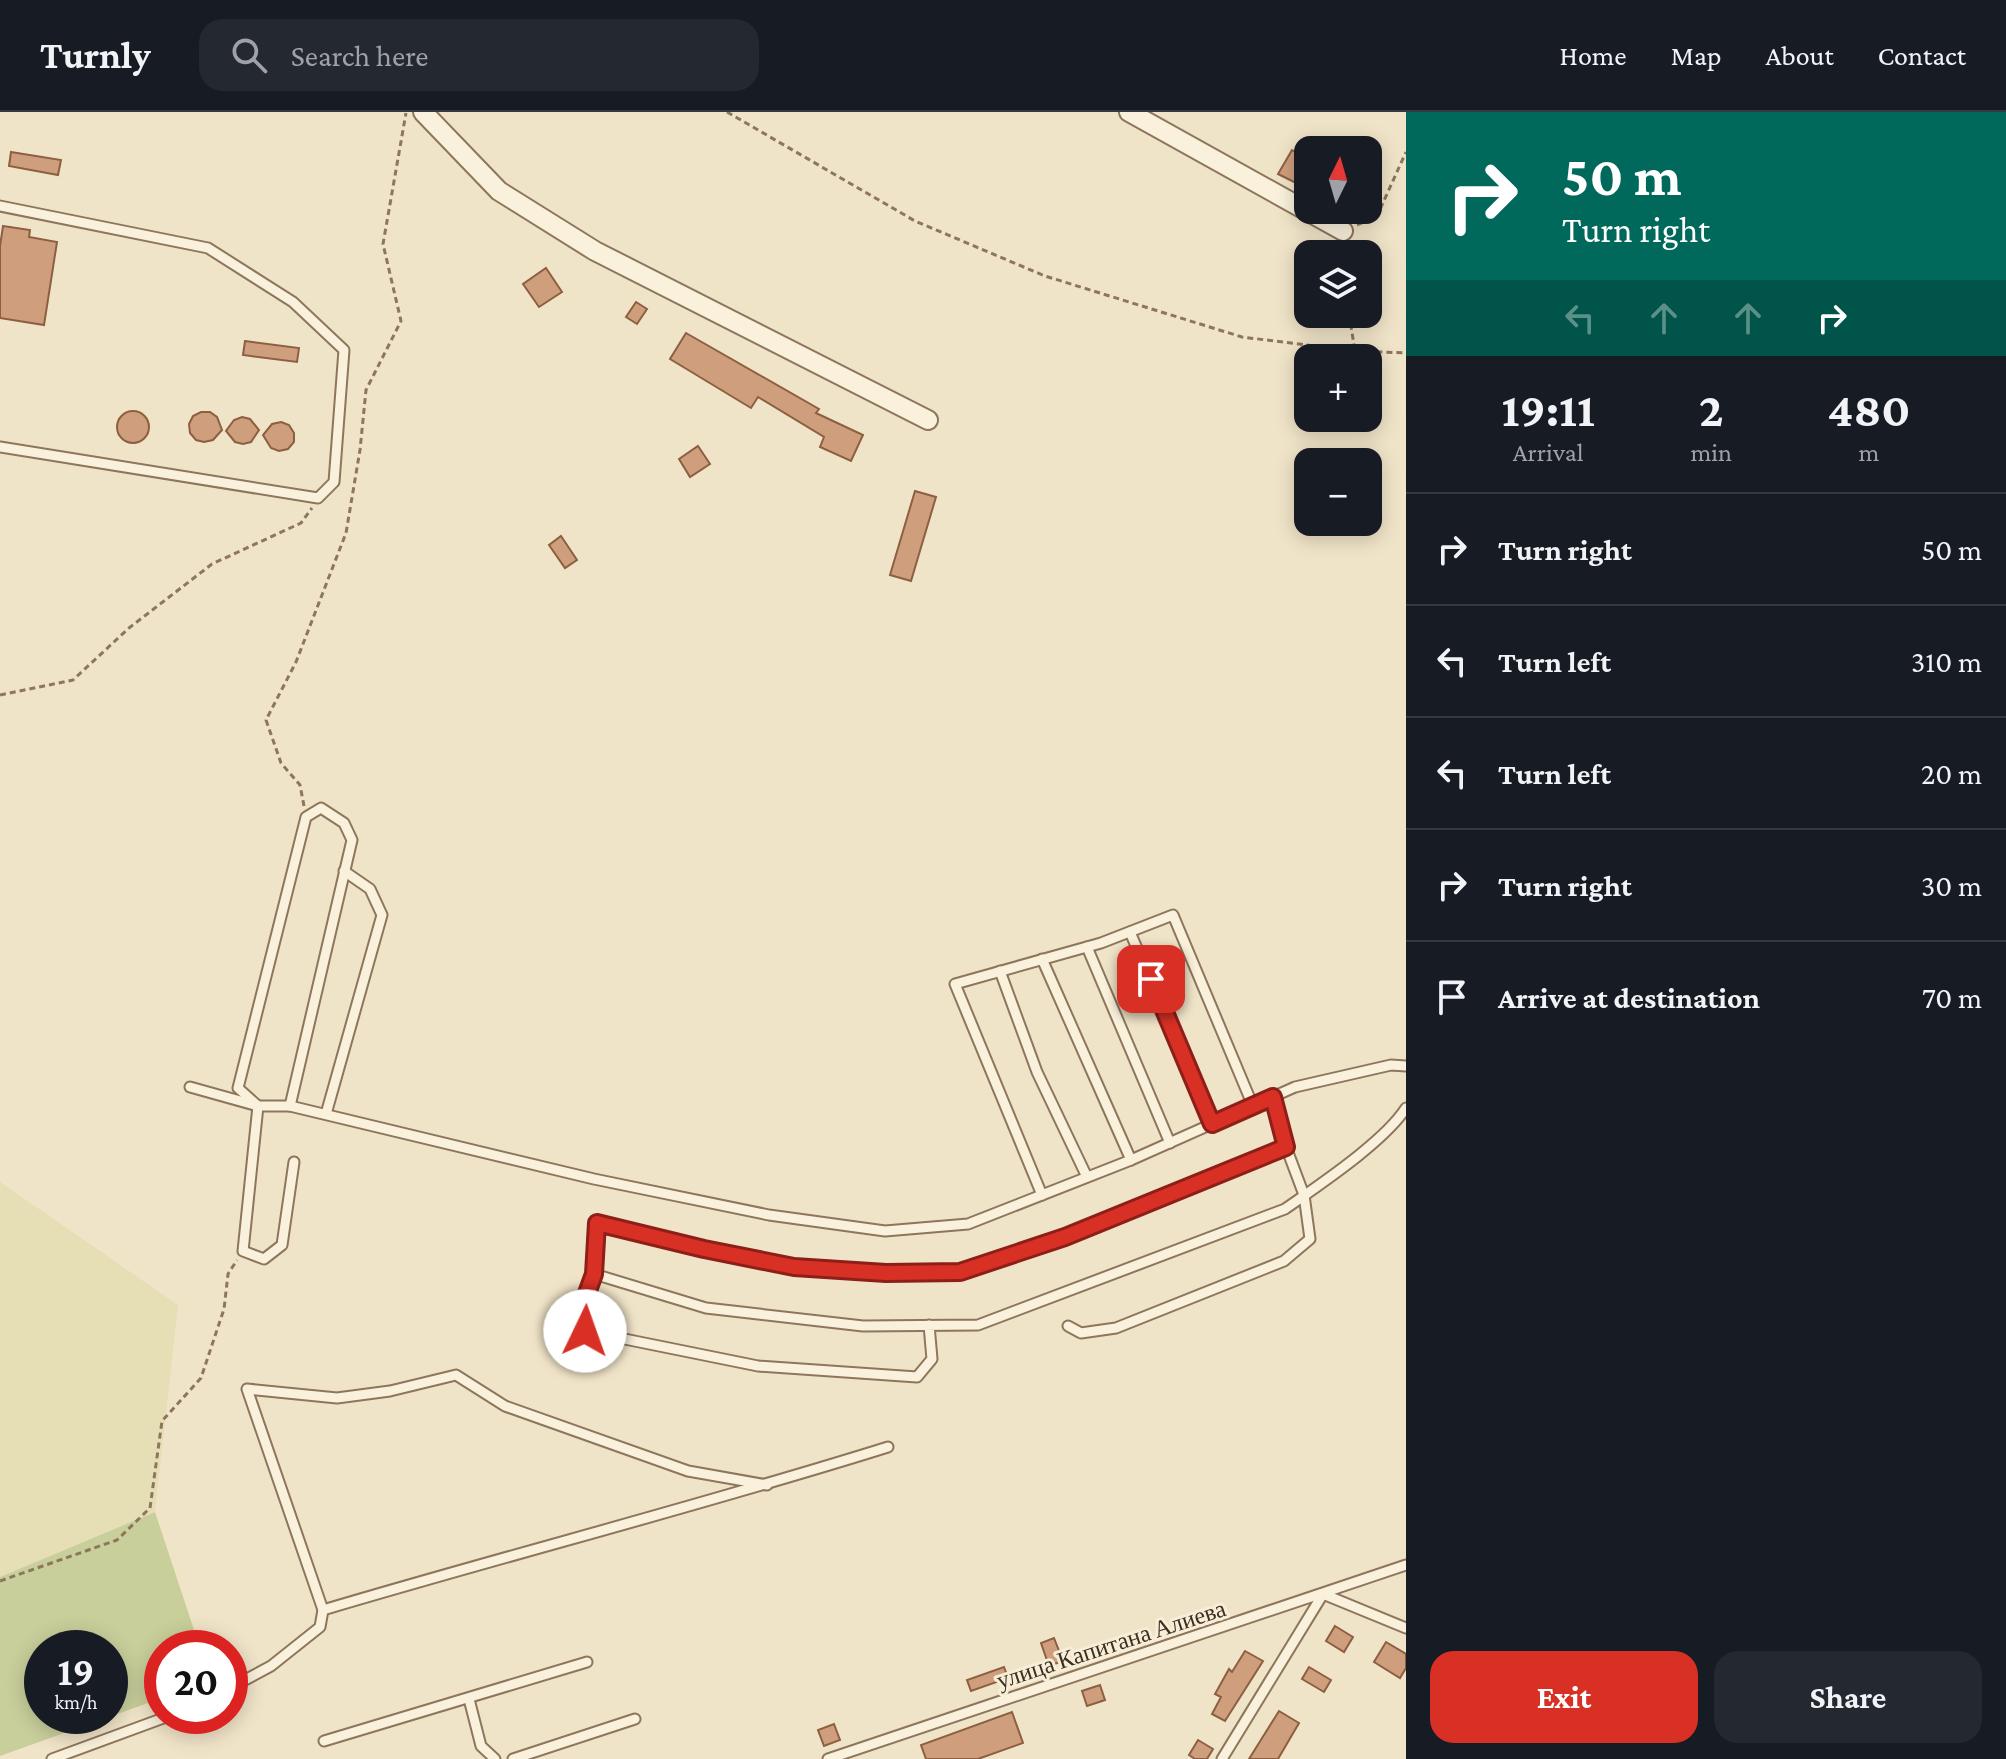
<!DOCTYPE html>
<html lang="en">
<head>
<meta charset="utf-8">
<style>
  :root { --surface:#171b24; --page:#242831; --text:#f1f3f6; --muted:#9ea1a6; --line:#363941; --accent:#d93025 }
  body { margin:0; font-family:"Crimson Pro",serif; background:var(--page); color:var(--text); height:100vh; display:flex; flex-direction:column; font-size:30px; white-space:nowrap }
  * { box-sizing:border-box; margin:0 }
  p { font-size:26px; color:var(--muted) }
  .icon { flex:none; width:44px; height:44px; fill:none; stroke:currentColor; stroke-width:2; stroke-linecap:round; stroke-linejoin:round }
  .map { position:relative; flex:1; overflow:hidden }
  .drawer { display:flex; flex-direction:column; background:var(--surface); width:600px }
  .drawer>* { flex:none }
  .hud { background:#00695c; color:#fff; overflow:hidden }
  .needle { width:52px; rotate:5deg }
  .controls { position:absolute; left:1294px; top:24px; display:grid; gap:16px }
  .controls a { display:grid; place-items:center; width:88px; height:88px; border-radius:16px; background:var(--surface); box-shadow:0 4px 20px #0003; font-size:40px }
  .speed { position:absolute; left:24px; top:1518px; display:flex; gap:16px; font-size:40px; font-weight:700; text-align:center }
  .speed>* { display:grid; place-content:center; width:104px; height:104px; border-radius:50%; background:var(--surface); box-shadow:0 4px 20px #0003; line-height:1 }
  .speed small { font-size:20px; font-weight:400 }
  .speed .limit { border:12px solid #d22; background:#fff; color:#111 }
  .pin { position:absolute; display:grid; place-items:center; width:68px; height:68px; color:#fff; margin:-34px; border-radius:16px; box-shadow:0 4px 12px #0006 }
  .me { position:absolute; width:88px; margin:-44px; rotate:3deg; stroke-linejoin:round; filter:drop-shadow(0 0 6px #0008) }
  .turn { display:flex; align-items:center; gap:28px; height:168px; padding:0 24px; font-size:36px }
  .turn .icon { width:104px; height:104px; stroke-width:2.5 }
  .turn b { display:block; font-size:56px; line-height:68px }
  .lanes { display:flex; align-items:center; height:76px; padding:0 24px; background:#0003; justify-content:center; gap:40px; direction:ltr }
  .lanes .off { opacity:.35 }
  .eta { display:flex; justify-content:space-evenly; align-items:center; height:136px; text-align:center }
  .eta b { font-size:48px; font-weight:700; line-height:56px }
  .cta { display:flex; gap:16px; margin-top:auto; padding:16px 24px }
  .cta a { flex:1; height:92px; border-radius:24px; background:var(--accent); color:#fff; font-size:32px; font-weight:700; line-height:92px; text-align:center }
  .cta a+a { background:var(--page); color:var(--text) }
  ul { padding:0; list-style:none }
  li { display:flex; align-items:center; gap:24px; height:112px; padding:0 24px; border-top:2px solid var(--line) }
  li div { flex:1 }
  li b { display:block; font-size:30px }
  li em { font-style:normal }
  header { display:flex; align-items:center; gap:48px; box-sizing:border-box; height:112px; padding:0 40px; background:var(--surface); border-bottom:2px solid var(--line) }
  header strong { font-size:38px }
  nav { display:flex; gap:44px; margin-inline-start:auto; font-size:28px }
  .search { width:560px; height:72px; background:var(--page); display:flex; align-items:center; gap:20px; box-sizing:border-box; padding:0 28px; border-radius:24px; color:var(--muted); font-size:30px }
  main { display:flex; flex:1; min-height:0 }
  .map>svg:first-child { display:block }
</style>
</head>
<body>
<header>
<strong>Turnly</strong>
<div class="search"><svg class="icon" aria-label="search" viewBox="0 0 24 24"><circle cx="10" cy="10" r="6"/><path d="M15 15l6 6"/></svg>Search here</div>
<nav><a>Home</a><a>Map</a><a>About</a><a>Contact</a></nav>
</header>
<main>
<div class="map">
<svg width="1406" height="1647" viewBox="0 0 1406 1647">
  <rect width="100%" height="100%" fill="#f0e4c8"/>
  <!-- farmland -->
  <polygon fill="#e6deb5" points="0,1070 178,1193 155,1400 0,1465"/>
  <!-- green -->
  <path fill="#c9cf9b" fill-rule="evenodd" d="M155,1400L200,1536H162V1586L0,1644V1465ZM42,1536H110V1604H42Z"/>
  <!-- building -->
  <g fill="#cf9f7d" stroke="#8d5f41" stroke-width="2">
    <polygon points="1292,38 1308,47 1308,63 1302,74 1278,62"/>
    <polygon points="11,40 61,48 58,63 9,54"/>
    <polygon points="3,114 30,118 29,125 57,130 44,213 0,206 0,134"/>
    <polygon points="546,156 562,180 539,195 523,172"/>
    <polygon points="636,190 647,197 637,212 626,205"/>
    <polygon points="686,221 819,297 816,301 863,323 851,349 820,335 824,325 758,285 751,296 670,247"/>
    <polygon points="245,229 299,236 297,250 243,243"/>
    <circle cx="133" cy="315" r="16"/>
    <polygon points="201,300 210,300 217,305 222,318 213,328 204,330 196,328 190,321 189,312 193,304"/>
    <polygon points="242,305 250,307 259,318 251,330 243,332 235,330 226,319 234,308"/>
    <polygon points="281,310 289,313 294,321 294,330 288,337 279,339 271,336 263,323 272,312"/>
    <polygon points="698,334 710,352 690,365 679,347"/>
    <polygon points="915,379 936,385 911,469 890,463"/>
    <polygon points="561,424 577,448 565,456 549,433"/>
    <polygon points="1335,1514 1353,1525 1344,1540 1326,1529"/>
    <polygon points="1054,1526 1063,1549 1049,1554 1041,1531"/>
    <polygon points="1386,1530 1406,1542 1406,1556 1400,1566 1374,1550"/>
    <polygon points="1245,1539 1263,1549 1225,1609 1212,1602 1221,1585 1215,1582 1229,1557 1232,1560"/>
    <polygon points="1004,1555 1008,1566 971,1579 967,1568"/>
    <polygon points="1309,1555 1331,1568 1324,1580 1302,1567"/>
    <polygon points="1100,1573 1105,1588 1087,1594 1082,1579"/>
    <polygon points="1279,1599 1299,1611 1278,1647 1249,1647"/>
    <polygon points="1012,1600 1023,1631 978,1647 926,1647 921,1633"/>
    <polygon points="834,1612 840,1628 824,1634 818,1618"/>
    <polygon points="1198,1628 1213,1637 1207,1647 1195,1647 1189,1643"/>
  </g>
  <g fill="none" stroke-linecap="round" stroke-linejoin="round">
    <!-- lane casing -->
    <g stroke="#8d765c" stroke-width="13">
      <g id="lane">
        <polyline points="0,94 208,136 293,190 344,238 334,370 318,386 0,335"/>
        <polyline points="1130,820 1212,1012"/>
        <polyline points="1087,835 1170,1031"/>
        <polyline points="1042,847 1131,1048"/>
        <polyline points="1000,859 1037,960 1087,1065"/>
        <polyline points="190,975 258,994 290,994 594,1067 769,1103 885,1119 968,1112 1131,1048 1295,975 1391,953 1406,954"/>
        <polyline points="290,994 352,728 344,711 321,696 306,705 238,976 258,994 243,1139 264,1147 282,1133 294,1050"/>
        <polyline points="326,1002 382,803 370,777 344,759"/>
        <polyline points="1042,1083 955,872 1101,831 1173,803 1253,994"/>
        <polyline points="594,1162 597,1111 704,1137 794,1155 886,1161 960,1160 1065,1125 1286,1035"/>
        <path d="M929,1213L932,1247L917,1265L758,1254L585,1219L582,1195L594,1162L706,1196L863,1214L978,1213L1285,1097C1319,1073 1384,1030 1406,996"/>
        <polyline points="1068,1214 1081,1221 1116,1216 1284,1149 1310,1127 1304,1083 1286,1035 1273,985"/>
        <polyline points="323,1498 247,1277 337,1286 390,1279 456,1263 505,1294 688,1359 767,1373"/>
        <path d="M230,1576L271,1554L320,1515L323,1498C511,1442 700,1394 888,1335"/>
        <polyline points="469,1587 481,1634 495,1647"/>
        <polyline points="324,1629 587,1550"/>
        <polyline points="52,1647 169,1604"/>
        <polyline points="513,1647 635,1607"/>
        <polyline points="828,1647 1406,1453"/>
        <polyline points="1222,1647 1323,1482 1406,1516"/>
      </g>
    </g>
    <!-- street casing -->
    <g stroke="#8d765c" stroke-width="22">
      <g id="street">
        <polyline points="423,0 499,79 595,139 928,308"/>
        <polyline points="1129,0 1343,119"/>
      </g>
    </g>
    <!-- path -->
    <g stroke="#8d765c" stroke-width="3" stroke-dasharray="6 4" stroke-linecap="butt">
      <polyline points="727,0 915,109 1045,164 1242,225 1355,239 1406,241"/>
      <polyline points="1357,113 1377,104 1406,40"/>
      <polyline points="1349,202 1355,239"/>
      <polyline points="0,583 73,568 129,516 212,452 301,411 312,396"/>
      <polyline points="304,694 300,673 281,651 266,608 296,550 346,421 360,338 366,278 401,209 383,132 406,1"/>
      <polyline points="0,1469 117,1428 150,1396 162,1309 201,1266 224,1197 228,1162 237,1148"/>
    </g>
    <!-- lane -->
    <use href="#lane" stroke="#faf1dc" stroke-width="9"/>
    <!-- street -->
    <use href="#street" stroke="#faf1dc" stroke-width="18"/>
  </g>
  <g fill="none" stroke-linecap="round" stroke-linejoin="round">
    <!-- route casing -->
    <g stroke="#8d1f18" stroke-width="20">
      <polyline id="route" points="585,1219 582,1195 594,1162 597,1111 704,1137 794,1155 886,1161 960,1160 1065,1125 1286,1035 1273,985 1212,1012 1151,867"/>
    </g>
    <!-- route -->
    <use href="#route" stroke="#d93025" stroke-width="14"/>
  </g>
  <g text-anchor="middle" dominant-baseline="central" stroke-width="6" stroke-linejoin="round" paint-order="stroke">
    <!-- street labels -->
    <g font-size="24" fill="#3d2e20" stroke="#f7eed8">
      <text transform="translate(1111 1532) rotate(-18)">улица Капитана Алиева</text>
    </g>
  </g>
</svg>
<div class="controls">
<a><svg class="needle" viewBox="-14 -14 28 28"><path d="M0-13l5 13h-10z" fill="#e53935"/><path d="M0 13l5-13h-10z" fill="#9ea1a6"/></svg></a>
<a><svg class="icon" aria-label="layers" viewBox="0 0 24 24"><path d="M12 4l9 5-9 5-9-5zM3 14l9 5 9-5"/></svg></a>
<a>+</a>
<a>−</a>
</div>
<div class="speed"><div>19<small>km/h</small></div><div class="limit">20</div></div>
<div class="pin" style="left:1151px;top:867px;background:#d93025"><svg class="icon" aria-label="arrive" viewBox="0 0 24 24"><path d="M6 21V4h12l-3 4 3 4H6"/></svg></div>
<svg class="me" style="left:585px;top:1219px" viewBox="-20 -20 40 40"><circle r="19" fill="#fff"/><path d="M0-13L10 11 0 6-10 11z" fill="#d93025"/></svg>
</div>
<section class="drawer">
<div class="hud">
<div class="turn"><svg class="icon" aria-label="right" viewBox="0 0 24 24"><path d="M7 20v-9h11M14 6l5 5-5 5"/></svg><div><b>50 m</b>Turn right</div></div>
<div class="lanes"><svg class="icon off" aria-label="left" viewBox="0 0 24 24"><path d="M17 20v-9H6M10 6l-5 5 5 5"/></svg><svg class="icon off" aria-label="ahead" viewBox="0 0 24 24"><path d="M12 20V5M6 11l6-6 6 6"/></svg><svg class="icon off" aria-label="ahead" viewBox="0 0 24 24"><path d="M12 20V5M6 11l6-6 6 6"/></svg><svg class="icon" aria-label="right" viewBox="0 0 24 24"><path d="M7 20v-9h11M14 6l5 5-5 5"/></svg></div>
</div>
<div class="eta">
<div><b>19:11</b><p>Arrival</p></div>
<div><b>2</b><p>min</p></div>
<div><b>480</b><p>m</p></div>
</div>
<ul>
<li><svg class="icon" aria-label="right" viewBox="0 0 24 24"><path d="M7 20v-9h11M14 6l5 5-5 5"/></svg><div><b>Turn right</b></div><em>50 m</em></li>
<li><svg class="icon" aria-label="left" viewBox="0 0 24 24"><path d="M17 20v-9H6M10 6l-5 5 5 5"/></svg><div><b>Turn left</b></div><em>310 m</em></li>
<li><svg class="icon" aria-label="left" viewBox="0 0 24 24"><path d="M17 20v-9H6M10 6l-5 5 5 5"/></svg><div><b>Turn left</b></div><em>20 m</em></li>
<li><svg class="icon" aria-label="right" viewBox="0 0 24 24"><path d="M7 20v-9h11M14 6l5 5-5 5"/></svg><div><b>Turn right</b></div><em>30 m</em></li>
<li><svg class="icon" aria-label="arrive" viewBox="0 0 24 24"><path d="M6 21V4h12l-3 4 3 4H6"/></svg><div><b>Arrive at destination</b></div><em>70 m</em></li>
</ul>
<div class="cta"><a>Exit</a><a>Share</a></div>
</section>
</main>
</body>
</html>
